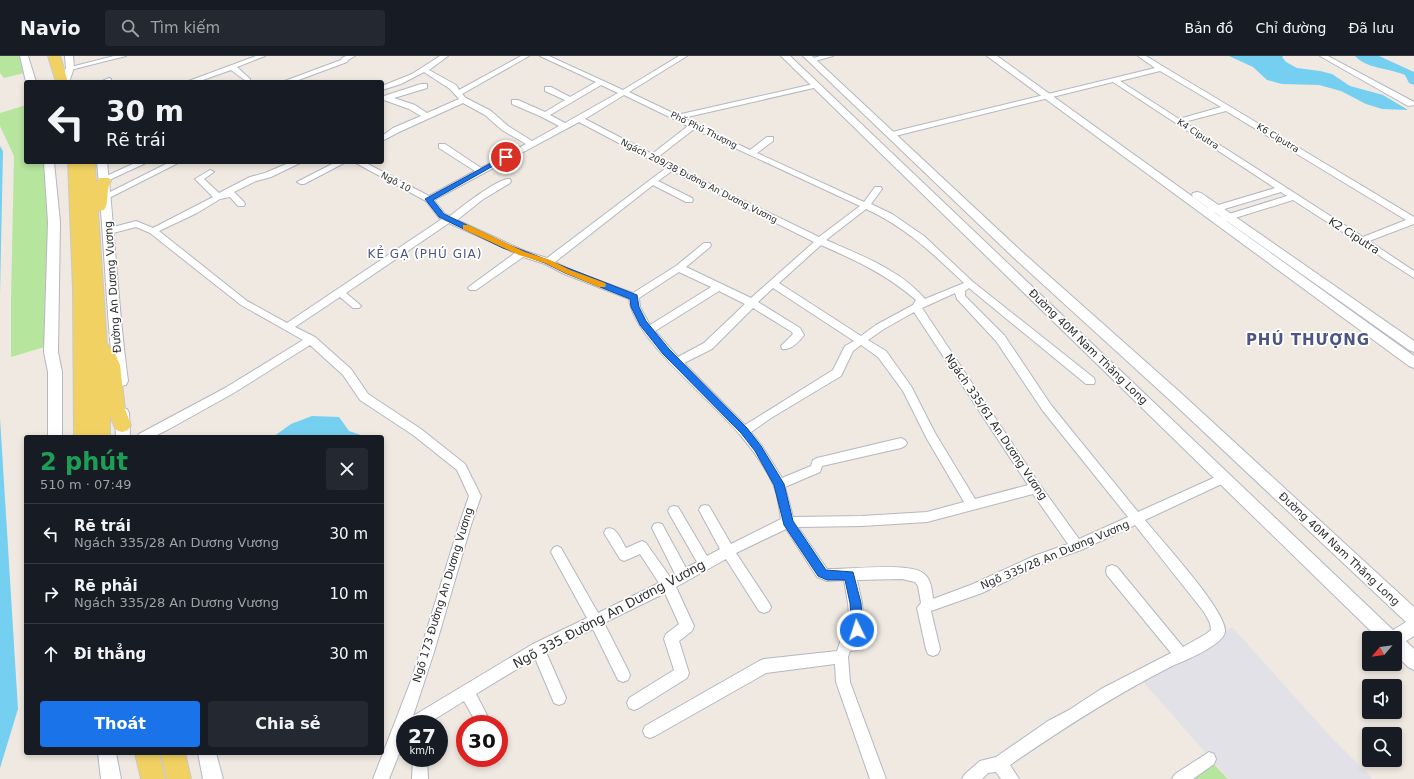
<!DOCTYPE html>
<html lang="vi">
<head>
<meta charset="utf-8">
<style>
  :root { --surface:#171b24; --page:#242831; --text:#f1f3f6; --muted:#9ea1a6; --line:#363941; --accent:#1a73e8 }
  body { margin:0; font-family:"DejaVu Sans",sans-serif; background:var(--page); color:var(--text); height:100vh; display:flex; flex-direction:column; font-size:15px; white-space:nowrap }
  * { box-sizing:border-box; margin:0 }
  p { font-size:13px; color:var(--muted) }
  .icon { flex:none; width:22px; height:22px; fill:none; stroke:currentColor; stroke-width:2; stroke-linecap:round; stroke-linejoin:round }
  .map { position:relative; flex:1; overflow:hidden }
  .drawer { position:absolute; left:24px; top:379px; width:360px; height:320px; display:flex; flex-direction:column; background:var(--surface); border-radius:4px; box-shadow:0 2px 6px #0003 }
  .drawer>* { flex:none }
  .banner { position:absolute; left:24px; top:24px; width:360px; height:84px; border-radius:4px; box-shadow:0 2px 6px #0003; background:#171b24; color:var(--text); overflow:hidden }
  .needle { width:26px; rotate:241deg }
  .controls { position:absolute; left:1362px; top:575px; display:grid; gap:8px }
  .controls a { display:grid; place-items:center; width:40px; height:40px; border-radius:4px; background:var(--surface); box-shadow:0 2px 6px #0003; font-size:20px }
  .speed { position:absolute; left:396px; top:659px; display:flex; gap:8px; font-size:20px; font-weight:700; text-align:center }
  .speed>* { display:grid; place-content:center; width:52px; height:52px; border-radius:50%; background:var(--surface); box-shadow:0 2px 6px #0003; line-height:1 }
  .speed small { font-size:10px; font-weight:400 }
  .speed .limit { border:6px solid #d22; background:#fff; color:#111 }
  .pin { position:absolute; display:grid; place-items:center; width:34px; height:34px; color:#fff; margin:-17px; border:2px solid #fff; border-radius:50%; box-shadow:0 1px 4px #0007 }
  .me { position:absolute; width:44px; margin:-22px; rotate:356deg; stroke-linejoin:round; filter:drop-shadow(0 0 3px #0008) }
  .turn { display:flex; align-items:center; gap:14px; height:84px; padding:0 16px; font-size:18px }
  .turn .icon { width:52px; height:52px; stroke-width:2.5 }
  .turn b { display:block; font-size:28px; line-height:34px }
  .round { display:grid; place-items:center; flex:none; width:42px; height:42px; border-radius:4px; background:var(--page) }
  .head { display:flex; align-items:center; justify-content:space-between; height:68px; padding:0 16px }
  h1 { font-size:24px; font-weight:600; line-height:30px; color:#1e9e55 }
  .button { display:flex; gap:8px; margin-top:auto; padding:8px 16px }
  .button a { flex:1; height:46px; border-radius:4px; background:var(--accent); color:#fff; font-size:16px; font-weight:600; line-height:46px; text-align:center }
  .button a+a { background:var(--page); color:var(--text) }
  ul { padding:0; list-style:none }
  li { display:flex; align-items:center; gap:12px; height:60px; padding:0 16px; border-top:1px solid var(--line) }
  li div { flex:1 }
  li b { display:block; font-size:15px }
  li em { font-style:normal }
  header { display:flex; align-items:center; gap:24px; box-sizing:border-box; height:56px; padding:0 20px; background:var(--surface); border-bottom:1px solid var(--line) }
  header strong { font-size:19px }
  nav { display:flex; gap:22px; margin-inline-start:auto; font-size:14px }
  .search { width:280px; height:36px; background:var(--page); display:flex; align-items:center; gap:10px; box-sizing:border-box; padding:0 14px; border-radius:4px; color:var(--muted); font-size:15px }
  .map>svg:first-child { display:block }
</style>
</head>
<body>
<header>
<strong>Navio</strong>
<div class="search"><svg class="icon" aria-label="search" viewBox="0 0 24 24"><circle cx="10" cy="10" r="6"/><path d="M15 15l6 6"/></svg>Tìm kiếm</div>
<nav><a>Bản đồ</a><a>Chỉ đường</a><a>Đã lưu</a></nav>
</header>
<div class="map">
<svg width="1414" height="723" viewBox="0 0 1414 723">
  <rect width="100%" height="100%" fill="#efe9e1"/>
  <!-- industrial -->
  <polygon fill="#e3e1e8" points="1232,571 1330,680 1373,723 1229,723 1138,620"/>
  <!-- green -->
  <g fill="#b6e59e">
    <polygon points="0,0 24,0 28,16 4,22 0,17"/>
    <polygon points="26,49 26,106 49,106 51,289 11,301 11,244 14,100 0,70 0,57"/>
    <polygon points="1209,703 1228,723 1180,723"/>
  </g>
  <!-- water -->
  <g fill="#75cff0">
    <polygon points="1229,0 1283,0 1282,1 1286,6 1297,12 1320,15 1332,18 1350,30 1383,39 1408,54 1382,53 1366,48 1341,35 1319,29 1282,28 1267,24 1253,11"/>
    <path d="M1355,0H1379L1414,16V29L1409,27L1405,19C1389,12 1367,13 1355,0Z"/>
    <polygon points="0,90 3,95 0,238"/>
    <polygon points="312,360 339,361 349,375 367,381 273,381 291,368"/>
    <polygon points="0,362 18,653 0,712"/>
  </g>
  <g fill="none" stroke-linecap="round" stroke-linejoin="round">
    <!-- minor casing -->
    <g stroke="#b4b7c1" stroke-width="2">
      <g id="minor">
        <polygon points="114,0 126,0 70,14 67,12"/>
        <polygon points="256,0 265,0 237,11 250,23 250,25 246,25 231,14 197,26 186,26"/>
        <polygon points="346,0 355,0 348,4 347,6 293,26 282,26 341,4 342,2"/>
        <path d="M440,0H448L429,14L456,29L459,34L521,0H529L462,38L466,42L491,55L508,70L532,85L559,70L542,61L512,48V44H518L545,56L565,44L545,35V31H551L570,41L596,26L540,0H549L623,34L679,0H687L629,36L677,59L818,27V31L683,62L750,94L767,81H773V85L757,97L864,146L875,131H881L882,133L871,148L892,158L924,180L973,226L1094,322L1095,325L1094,328H1086L969,232L965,235V240L1004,279L1051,349L1138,456L1220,419L1224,417L1228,419L1230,422L1228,425L1145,464C1160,483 1228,556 1225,576C1222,590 1184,605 1172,610C1115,639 1062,673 1010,709L1019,723H1001L996,716L988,717L982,723H962L965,718L980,705L996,701L1048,665L1069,654L1101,633L1171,597L1107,519L1106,515L1107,511L1112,509L1117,511L1183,591L1206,578L1211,574L1210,567L1204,556L1135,469L1081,494L1042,508L982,537L931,555L940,593L938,598L933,600L928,598L926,593L917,552L921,547L918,530L915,526L902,523L857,524L862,547L865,588L863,593L850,595L848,601L850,626L886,723H870L836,626L835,608L766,617L655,680L650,682L645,680L643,675L645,670L759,605L764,603L837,595L841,583L851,581L848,547L844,524L827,525L817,521L786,473L736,497L769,547L771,551L769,555L764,557L759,555L726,503L676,531L694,570L692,575L679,585L689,617L687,622L639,652L634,654L629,652L627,647L629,642L674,614L664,583L666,578L679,568L665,537L604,567L628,614L630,619L628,624L623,626L618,624L593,573L546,596L566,642L564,647L559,649L554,647L535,602L476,638L490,665L489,668H477L464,645L427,668H405V699L399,698L389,723H373L412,622L459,469L469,440L457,414L413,379L360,344L343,319L310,289L232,338L169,373L153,381H137L139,378L225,332L303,284L241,249L150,177L136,171L109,178L105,175L106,173L136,165L153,172L213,141L195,123L210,114L214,116L204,123L219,137L250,121L265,117L291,106H302L271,121L256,125L234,136L244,146L245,148L244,150H238L230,141L220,143L197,157L159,175L247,245L287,267L442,163L439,162L426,145L354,106H364L429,140L475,115L439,92V88H445L481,112L526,88L502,74L485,59L463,47L399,76L382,85V80L393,72L421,60L409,53L384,44V40L421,28H427V32L394,42L415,49L427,57L459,43L450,33L424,16L401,28L382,34V30L412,18ZM601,29L618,37L565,67L550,59ZM624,39L688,70L652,98L585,63ZM579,66L666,112L547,202L525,195L457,164L482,144L510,127L511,125L510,123C499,121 460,152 450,160L445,158L434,144ZM694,73L860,150L819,181L720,133L658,101ZM672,115L814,186L751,242L686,211L710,191L711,189L710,187H704L676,210L633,237L570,214L555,206L653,129L686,146H692L693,144L692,142L658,125ZM866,153C906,171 933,198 964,227L925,243C901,214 860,199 826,184ZM449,167L515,197L470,230L468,232L470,234H476L523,201L545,208L564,218L629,243C633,283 715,347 741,380C753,394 765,411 773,428C778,438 779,452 781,463L731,488L709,450L705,449L701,450L699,454L720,493L707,500L678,451L674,450L670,451L668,455L670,459L697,506L686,512L662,468L658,467L654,468L652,472L675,518L670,521L646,487L642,485L626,492C621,484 616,469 606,473L604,477L620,503L624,505L640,498L659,527L598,557L561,492L557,490L553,492L551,496L553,500L587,562L533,588L413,660L434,596L471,469L481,440L465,408L421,373L368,338L351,313L315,281L295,271L340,241L353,252H359L361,250L359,248L346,237ZM821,189C857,205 886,218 916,244L913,249L876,269L861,280L779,227ZM679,216L711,231L650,269L640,251L639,242ZM773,232L854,285L845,290L833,314L745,369L684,307L712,293L753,252L792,276L793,278L781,290L782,293C790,295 800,285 804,279L800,272L758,246ZM719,235L745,248L704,287L678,301L655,275ZM955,237L957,243L996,285L1043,355L1128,461L1079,483L1040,429L922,252ZM914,256L1028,429L975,443L935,377L911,330L886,295L868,284L884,273ZM861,289L878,301L903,335L927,383L964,446L927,456L862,460L793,461L785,431L820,416L822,410L901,392L905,390L907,387L905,384L901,382L817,402L813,404L811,410L782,422L762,390L751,376L771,362L841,320L853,295ZM1033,438L1068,488L1034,500L973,528L933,543C932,534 931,522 923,517C908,506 847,514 827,513L798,471L862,470L927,466Z"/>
        <polygon points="820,0 833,0 811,6 808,4"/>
        <path d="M1138,0H1146L1164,11L1414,161V168L1369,185L1414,215V222L1293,144L1222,166H1216L1215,164L1216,162L1287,140L1281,136L1211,157H1205L1204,155L1205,153L1275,132L1113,26L891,81L887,79L888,77L1155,12ZM1160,15L1221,51L1179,63L1120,25ZM1226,55L1406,164L1363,181L1184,66Z"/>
        <polygon points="1320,0 1328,0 1414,46 1414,49 1408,50"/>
        <polygon points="109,22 111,23 111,25 100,26"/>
        <polygon points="137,106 148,106 107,125 104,125 100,123"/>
        <polygon points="170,106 180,106 109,142 103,142 102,140"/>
        <polygon points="336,106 346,106 304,128 301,128 297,126"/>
        <polygon points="1209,696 1214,698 1216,703 1214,708 1193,723 1172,723 1175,718"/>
        <polygon points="413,702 427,702 428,723 412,723"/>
      </g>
    </g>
    <!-- tertiary casing -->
    <g stroke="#b4b7c1" stroke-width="2">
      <g id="tertiary">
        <polygon points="20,0 28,0 36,26 26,26"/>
        <polygon points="65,0 73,0 74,12 69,26 59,26 66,12"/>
        <polygon points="781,0 790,0 1393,574 1406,566 1172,346 1013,201 803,0 812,0 1021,195 1182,338 1414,551 1414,580 1406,585 1414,593 1414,614 1408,611 1395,598 1395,582 1378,582"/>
        <polygon points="987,0 997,0 1414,300 1414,312 1409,310"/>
        <polygon points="44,106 54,106 60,166 58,296 62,316 62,381 48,381 48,316 44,296 48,166"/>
        <path d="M97,106H107C115,179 118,252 128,325L126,329L121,330L116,329L114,325C106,252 104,179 97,106Z"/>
        <polygon points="1197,136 1201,137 1414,285 1414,296 1409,294 1193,141 1192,139 1193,137"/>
        <polygon points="122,352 127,353 129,357 130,381 116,381 115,357 117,353"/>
        <polygon points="98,697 116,697 121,723 101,723"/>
        <polygon points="198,697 216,697 223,723 203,723"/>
      </g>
    </g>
    <!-- primary casing -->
    <g stroke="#c9c9c9" stroke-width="2">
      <g id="primary">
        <polygon points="48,0 60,0 68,26 56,26"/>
        <path d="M68,106H95L96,127L99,122H109L111,125C105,134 110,146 104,154L98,155L107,289L112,291L120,309L125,353L131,369L128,374L122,376L116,374L110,360V381H74L73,232Z"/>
        <polygon points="135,697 159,697 165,723 141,723"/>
        <polygon points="161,697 185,697 191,723 167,723"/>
      </g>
    </g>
    <!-- minor -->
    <use href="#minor" fill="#fff" fill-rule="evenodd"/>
    <!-- tertiary -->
    <use href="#tertiary" fill="#fff" fill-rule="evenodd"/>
    <!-- primary -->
    <use href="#primary" fill="#f2d163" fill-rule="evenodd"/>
  </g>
  <!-- route -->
  <polygon fill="#1a73e8" stroke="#114b97" points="504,100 509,101 433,144 444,158 509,189 637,239 639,251 646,265 669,293 747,372 761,390 784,428 793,465 826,514 853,516 861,547 863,574 861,578 857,580 853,578 852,574 850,547 845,524 827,524 818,520 784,469 774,429 755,395 741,377 663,298 640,269 631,251 630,243 565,217 545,207 503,192 439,161 425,143"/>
  <!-- slow -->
  <polygon fill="#f59e0b" points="463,169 468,169 525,196 550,204 570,214 605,227 606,229 605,231 599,231 565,217 545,207 519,199 463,173"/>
  <g text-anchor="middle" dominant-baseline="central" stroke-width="3.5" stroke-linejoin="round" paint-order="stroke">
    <!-- far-street labels -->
    <g font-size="9" fill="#2e2e2e" stroke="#fff">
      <text transform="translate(704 74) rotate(26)">Phố Phú Thượng</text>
      <text transform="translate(1198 78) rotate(33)">K4 Ciputra</text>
      <text transform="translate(1278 82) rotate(31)">K6 Ciputra</text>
      <text transform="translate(699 125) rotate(27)">Ngách 209/38 Đường An Dương Vương</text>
      <text transform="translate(396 126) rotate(28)">Ngõ 10</text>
    </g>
    <!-- street labels -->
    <g font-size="11" fill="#2e2e2e" stroke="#fff">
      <text transform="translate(1354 180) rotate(33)">K2 Ciputra</text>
      <text transform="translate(113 231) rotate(-94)">Đường An Dương Vương</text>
      <text transform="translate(1088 291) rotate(44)">Đường 40M Nam Thăng Long</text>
      <text transform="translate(996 371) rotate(56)">Ngách 335/61 An Dương Vương</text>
      <text transform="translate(1339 493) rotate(43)">Đường 40M Nam Thăng Long</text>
      <text transform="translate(1055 499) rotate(-23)">Ngõ 335/28 An Dương Vương</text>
      <text transform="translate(443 539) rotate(-73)">Ngõ 173 Đường An Dương Vương</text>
    </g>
    <!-- neighbourhood labels -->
    <g font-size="12" letter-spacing="1" fill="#4d5680" stroke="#fff">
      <text x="425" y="198">KẺ GẠ (PHÚ GIA)</text>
    </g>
    <!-- near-street labels -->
    <g font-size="13" fill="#2e2e2e" stroke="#fff">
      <text transform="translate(609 558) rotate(-28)">Ngõ 335 Đường An Dương Vương</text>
    </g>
    <!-- district labels -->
    <g font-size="15" font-weight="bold" letter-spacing="1" fill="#4d5680" stroke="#fff">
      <text x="1308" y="284">PHÚ THƯỢNG</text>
    </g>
  </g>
</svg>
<div class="controls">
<a><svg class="needle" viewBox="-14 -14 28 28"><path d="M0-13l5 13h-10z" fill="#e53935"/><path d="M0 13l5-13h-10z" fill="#9ea1a6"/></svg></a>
<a><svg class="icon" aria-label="sound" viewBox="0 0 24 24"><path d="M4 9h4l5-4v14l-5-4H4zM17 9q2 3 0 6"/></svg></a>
<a><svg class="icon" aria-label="search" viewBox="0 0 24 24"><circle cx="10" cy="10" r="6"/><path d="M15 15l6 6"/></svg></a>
</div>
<div class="speed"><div>27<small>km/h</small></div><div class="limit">30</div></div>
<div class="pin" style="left:506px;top:101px;background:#d93025"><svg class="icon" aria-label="arrive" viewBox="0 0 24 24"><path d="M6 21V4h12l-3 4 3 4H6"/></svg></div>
<svg class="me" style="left:857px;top:574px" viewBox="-20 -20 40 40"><circle r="17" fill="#1a73e8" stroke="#fff" stroke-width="3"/><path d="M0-11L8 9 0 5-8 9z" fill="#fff"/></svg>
<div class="banner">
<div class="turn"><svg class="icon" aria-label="left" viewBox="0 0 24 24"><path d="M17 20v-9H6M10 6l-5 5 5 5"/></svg><div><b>30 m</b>Rẽ trái</div></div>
</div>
<section class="drawer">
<div class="head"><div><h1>2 phút</h1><p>510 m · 07:49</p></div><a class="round"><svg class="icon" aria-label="close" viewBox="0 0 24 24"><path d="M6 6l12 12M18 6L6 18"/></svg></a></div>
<ul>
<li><svg class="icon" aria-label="left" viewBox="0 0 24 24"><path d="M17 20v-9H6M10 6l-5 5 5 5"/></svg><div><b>Rẽ trái</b><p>Ngách 335/28 An Dương Vương</p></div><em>30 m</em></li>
<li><svg class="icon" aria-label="right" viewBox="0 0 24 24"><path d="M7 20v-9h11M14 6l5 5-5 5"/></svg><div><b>Rẽ phải</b><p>Ngách 335/28 An Dương Vương</p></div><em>10 m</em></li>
<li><svg class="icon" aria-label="ahead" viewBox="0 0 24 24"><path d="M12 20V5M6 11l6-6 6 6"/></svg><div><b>Đi thẳng</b></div><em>30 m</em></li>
</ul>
<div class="button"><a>Thoát</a><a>Chia sẻ</a></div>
</section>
</div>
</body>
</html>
